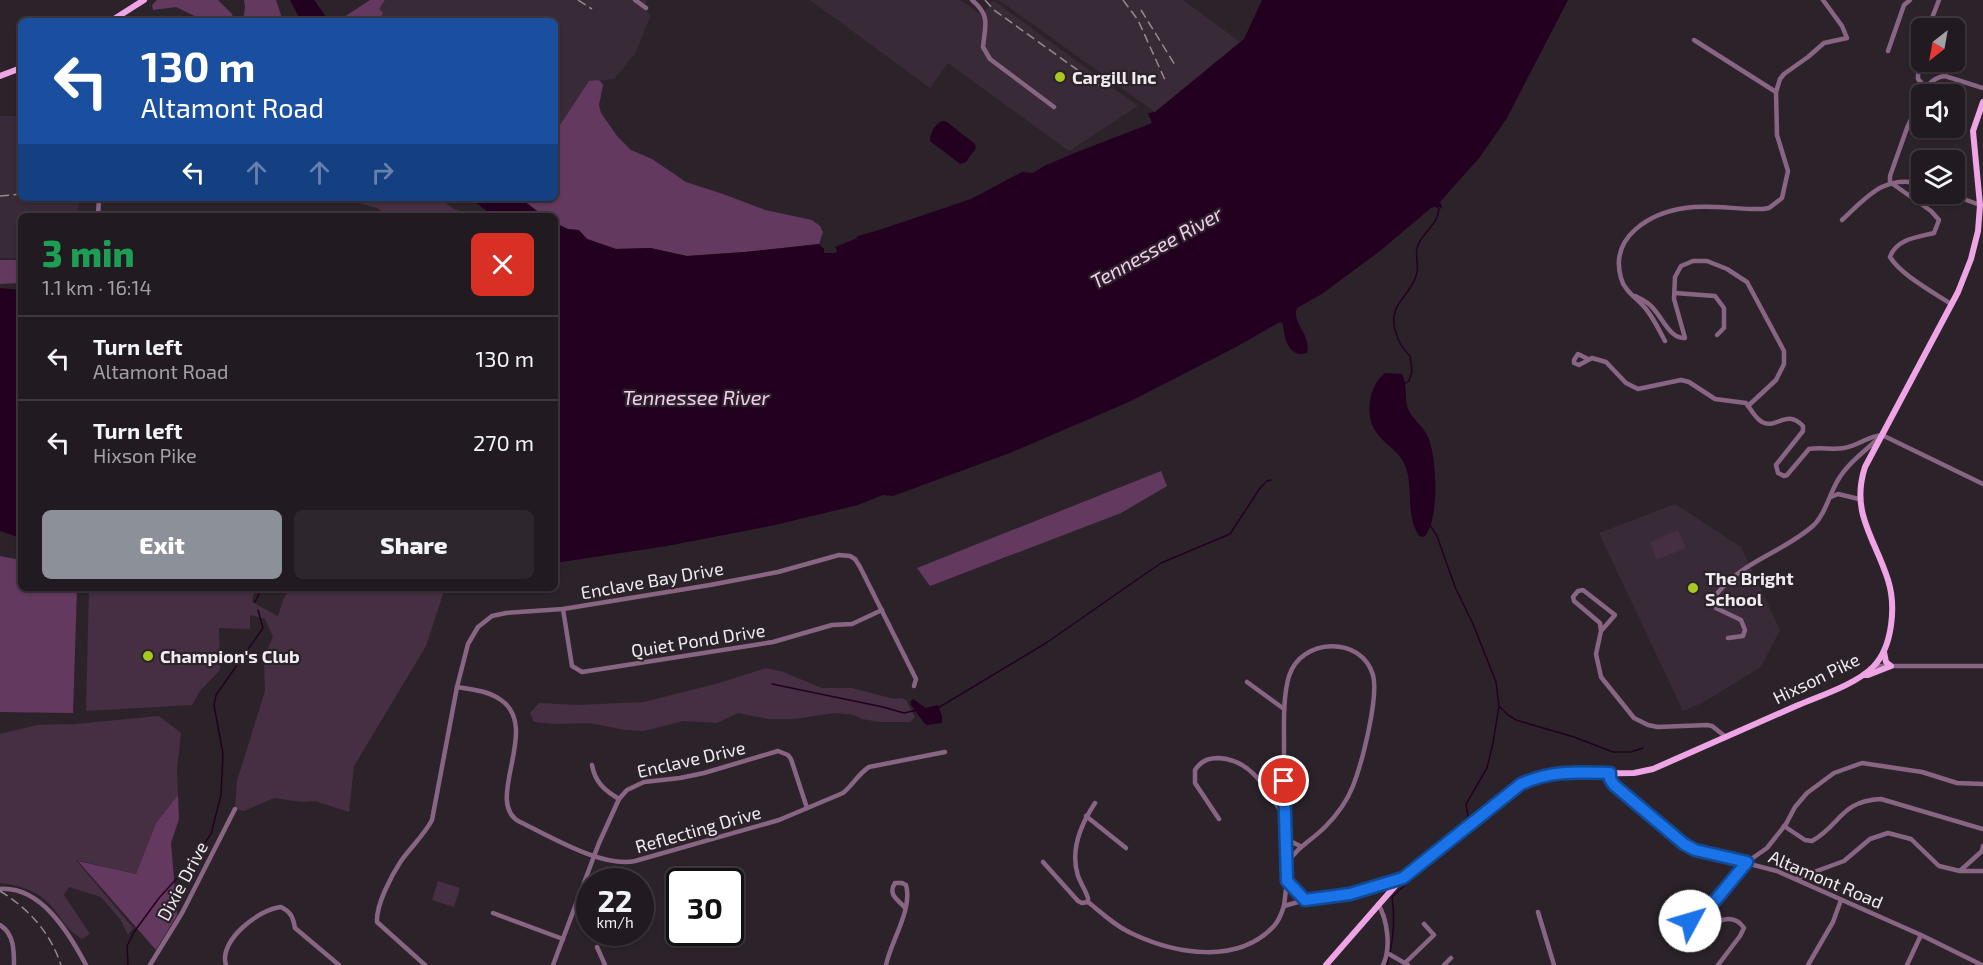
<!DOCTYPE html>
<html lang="en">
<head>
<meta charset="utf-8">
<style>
  :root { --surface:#211a20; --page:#2d272d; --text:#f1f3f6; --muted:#a2a1a5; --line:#3e383e; --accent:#8c9099 }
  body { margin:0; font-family:"Exo 2",sans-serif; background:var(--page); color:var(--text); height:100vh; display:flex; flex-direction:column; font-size:22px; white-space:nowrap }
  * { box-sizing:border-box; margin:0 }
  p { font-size:20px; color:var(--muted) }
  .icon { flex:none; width:33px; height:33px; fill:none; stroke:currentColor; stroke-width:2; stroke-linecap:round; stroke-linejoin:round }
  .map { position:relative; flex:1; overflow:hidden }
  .drawer { position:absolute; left:18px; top:213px; width:540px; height:378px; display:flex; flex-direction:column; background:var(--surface); border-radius:9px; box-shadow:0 2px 4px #0004,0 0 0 2px var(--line) }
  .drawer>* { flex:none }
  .guide { position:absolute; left:18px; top:18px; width:540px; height:183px; border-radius:9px; box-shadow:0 2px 4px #0004,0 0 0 2px var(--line); background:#1a4fa0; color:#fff; overflow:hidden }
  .needle { width:39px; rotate:211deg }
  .controls { position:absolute; left:1911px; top:18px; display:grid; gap:12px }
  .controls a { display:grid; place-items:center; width:54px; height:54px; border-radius:9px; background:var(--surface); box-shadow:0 2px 4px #0004,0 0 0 2px var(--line); font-size:30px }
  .speed { position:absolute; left:576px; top:868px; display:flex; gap:12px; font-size:30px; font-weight:700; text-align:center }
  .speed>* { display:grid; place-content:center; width:78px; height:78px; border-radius:50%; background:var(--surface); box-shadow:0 2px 4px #0004,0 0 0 2px var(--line); line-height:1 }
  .speed small { font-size:15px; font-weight:400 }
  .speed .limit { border:3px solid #111; border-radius:9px; background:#fff; color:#111 }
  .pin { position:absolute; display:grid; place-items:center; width:51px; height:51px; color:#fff; margin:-26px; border:3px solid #fff; border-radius:50%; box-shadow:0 2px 6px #0007 }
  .me { position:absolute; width:66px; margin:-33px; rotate:51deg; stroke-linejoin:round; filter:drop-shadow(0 0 4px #0008) }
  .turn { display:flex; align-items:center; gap:21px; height:126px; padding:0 24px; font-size:27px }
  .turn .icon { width:78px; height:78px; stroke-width:2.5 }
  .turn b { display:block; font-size:42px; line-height:51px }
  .lanes { display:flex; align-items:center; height:57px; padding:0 24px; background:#0003; justify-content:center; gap:30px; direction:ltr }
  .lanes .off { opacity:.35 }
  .round { display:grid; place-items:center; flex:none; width:63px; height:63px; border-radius:9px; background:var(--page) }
  .headline { display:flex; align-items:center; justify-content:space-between; height:102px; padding:0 24px }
  h1 { font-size:36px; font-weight:800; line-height:45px; color:#1e9e55 }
  .primary-button { display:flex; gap:12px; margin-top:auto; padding:12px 24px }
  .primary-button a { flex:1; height:69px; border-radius:9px; background:var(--accent); color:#fff; font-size:24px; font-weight:800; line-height:69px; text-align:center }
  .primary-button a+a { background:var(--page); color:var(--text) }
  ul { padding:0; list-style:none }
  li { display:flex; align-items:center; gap:18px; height:84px; padding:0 24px; border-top:2px solid var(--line) }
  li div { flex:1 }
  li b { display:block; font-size:22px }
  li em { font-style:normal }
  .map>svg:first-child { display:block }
</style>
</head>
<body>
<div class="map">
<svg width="1983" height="965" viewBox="0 0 1983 965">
  <rect width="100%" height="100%" fill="#2c232a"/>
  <!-- built -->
  <g fill="#382a36">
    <polygon points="385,0 647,0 643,8 651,15 635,54 614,79 588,82 555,135 555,21 387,21 381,17 378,9"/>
    <polygon points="810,0 960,0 982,16 993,0 1138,106 1069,151 948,63 930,88"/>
    <polygon points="999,0 1183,0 1240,42 1155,112"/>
    <polygon points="0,116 21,116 21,198 79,198 78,216 21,216 21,258 0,258"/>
    <polygon points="1675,504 1741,547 1780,630 1761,667 1702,703 1683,711 1599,533"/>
  </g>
  <!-- green -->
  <g fill="#462e43">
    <polygon points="364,198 439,198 454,209 473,216 380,216 381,211 378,208 362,204"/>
    <polygon points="1678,530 1686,548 1657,560 1650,542"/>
    <polygon points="89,588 255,588 252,602 278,616 283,600 290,588 445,588 426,646 354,766 349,812 315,801 302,802 274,798 244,811 235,809 237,781 265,691 264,657 273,637 265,619 250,615 250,629 219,628 220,670 200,691 192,705 86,711"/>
    <polygon points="766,668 783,672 822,688 852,688 894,699 902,698 906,700 915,717 910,722 880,722 862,719 854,715 835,713 794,719 768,719 738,713 717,723 683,721 644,731 625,730 589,723 555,724 534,722 530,713 539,703 578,705 644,702 719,683"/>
    <path d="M159,716L181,733L177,770L178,795L156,823L136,874L76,860L133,928L128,935L120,919L101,897L69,887L64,895L90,934L82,939C61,926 60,912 44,899C31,888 16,885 0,883V734L37,725L75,724Z"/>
    <polygon points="438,881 460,888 454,907 432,900"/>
  </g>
  <!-- forest -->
  <g fill="#64395f">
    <polygon points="157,0 218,0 232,14 234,21 205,21 176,7 153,10 152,5"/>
    <polygon points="244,0 276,0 283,21 243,21 245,7"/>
    <polygon points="370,0 385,0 379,9 383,13 381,17 387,21 338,21"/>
    <path d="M599,80L603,85L599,105L601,113L617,136L631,150L652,159L686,182L723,194L765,210L812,220L820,226L823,232L819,244L745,252L687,256L650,248L616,249L587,239L576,230L568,229L555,223V216C540,216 531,207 520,198H555V141L559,134L558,128L589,81Z"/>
    <polygon points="0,260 21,260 21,283 0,284"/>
    <polygon points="1161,471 1167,486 1121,513 930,586 917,568"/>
    <polygon points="0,556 21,560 21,588 77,588 73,713 0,712"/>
    <polygon points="178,795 179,819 171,843 177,915 156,950 78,861 136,874 156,823"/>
  </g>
  <!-- water -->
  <g fill="#230020">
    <polygon points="290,0 314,0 326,17 334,21 301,21"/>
    <path d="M1262,0H1568L1507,118L1480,157L1440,202L1443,209L1437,206L1431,208L1380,251L1322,294L1297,308C1291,323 1312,335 1307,353C1289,359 1284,338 1283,324L1280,322L1236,347L1131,401L1010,453L893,496L883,495L858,505L775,525L667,546L555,563V223L568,229L579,230L587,239L616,249L650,248L687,256L745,252L819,244L824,249V253H836L837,250L835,247L855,239L858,236L882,229L971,199L1022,172L1033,173L1044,166L1072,154L1152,123L1148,113L1155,112L1244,39Z"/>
    <path d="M943,121L947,122L975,144L976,148L966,162L960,164L930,141C930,133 935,123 943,121Z"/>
    <polygon points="470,198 520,198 544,216 493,216"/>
    <polygon points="0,288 21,290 21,538 0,531"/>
    <path d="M1385,373L1402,374C1407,383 1405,395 1407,406C1411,419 1423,425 1428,437C1437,456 1440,521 1424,537L1419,536C1417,532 1414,527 1413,523C1408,505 1412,486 1406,468C1400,451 1386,446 1376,432C1364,416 1369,385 1385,373Z"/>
    <polygon points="913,699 926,708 938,705 942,716 942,723 927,725 924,723 911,705 910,702"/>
  </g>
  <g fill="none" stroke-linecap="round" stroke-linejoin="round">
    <!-- stream -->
    <g stroke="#230020" stroke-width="1.5">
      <path d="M1403,385L1409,381L1412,371L1410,356C1398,345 1388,321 1398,305C1405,294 1414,286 1417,273C1419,264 1414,253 1418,245C1424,231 1438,224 1439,209L1435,205"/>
      <polyline points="1430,525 1437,536 1455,587 1473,624 1496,682 1499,706 1493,743 1487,768 1466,804 1469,823"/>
      <polyline points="255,602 262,588"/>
      <polyline points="772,684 883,707 904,713 917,710"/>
      <polyline points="1500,707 1508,715 1516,720 1574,737 1613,752 1631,752 1643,748"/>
      <polyline points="938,708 1046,643 1161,563 1230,534 1260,488 1267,481 1271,480"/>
      <path d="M1390,953C1394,934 1395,917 1392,897L1460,836"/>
      <polyline points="128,965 127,946 134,932 159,898 190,864 211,834 221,795 223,754 214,705 216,695 263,628 258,610"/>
      <polyline points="1387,965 1389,957"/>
    </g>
    <!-- minor -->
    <g stroke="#896584" stroke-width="4.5">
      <polyline points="635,0 646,8"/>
      <path d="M972,0C991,16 985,25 983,47L990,59L1054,107"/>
      <polyline points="152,21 175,21"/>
      <polyline points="1931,28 1932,18 1939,0"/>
      <polyline points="1694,40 1776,92"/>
      <polyline points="1888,51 1904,5 1910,0"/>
      <polyline points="1925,62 1918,74 1918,79 1926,88"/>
      <path d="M1922,94C1927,85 1934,77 1945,76L1983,88"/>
      <path d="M1922,96L1907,128L1890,176V182L1931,211L1939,220L1934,233C1918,237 1896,239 1890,257C1901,275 1933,292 1951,304"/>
      <polyline points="1950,194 1980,205"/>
      <polyline points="98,216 99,198"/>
      <path d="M1842,220C1867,197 1884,174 1922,184"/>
      <polyline points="1675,293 1715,296 1724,308 1724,328 1717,335"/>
      <path d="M1635,296C1641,299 1646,301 1651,306C1662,316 1669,339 1685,338L1674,299L1675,277L1681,266L1693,261H1707L1727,269L1747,282L1784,351V364L1776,380L1748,406"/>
      <path d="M1665,341C1659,330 1654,319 1646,309C1638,299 1624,291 1621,278C1609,236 1651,213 1685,208C1710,204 1738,210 1763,209L1769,208L1782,198L1788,171L1777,135L1776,92L1780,79L1784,74L1808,57L1824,43L1847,38L1842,26L1823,0"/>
      <path d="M1588,359L1578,354L1574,360V363L1579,365L1592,358L1606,362L1626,383L1638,389L1681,380L1689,382L1715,399L1746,403C1751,409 1755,418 1762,422C1777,430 1786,408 1803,426V431L1776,465L1778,473L1784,476L1787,475L1809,449C1821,447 1832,450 1844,448C1858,446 1868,436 1882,435"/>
      <polyline points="1882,435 1983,484"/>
      <polyline points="1831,497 1838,494 1859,499"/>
      <polyline points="563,609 572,666 582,672 773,642 832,625 852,624 882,610"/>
      <polyline points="1601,631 1615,615 1583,590 1578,591 1573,597 1574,601 1600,623 1601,631 1596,654 1601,677 1634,718 1648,725 1658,727 1707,725 1712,726 1726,737"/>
      <path d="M1728,638L1743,636L1745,630L1741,620L1716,608L1714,598C1738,562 1783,553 1814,525C1826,513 1829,495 1838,480C1848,463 1866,450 1880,437"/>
      <polyline points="1874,666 1983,666"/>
      <polyline points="1247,682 1284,709"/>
      <path d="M457,687C471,689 489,691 501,700C542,728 482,803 520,822C550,836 602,868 635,861L779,820L843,793C853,785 858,774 869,767L945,752"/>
      <path d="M592,765C595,782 604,790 619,799"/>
      <polyline points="1610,773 1610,779 1614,785 1684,844 1695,850 1777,871 1921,935 1982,965"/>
      <path d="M1095,803C1081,824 1070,851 1078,876C1081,884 1086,891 1088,898V902C1102,913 1116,927 1133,934C1176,954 1238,965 1274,926C1279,921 1282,912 1284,906L1305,900L1350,894L1401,878"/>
      <polyline points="1086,816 1126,848"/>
      <path d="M1219,819L1195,783V770C1201,761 1208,758 1219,758C1253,760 1267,791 1284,816"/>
      <path d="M1784,826L1805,840L1812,841C1841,825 1840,801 1881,799L1983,829"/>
      <polyline points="1286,839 1287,881 1305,900"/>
      <polyline points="1043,862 1078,901 1082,903 1088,902"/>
      <path d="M1286,865C1296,848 1311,841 1325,827C1336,816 1347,801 1353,786C1362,763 1379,697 1373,675C1361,635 1301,638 1289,676C1283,697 1284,721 1284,744C1284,775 1284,807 1286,839L1300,846"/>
      <polyline points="1961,870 1982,851 1983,846"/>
      <polyline points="1795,879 1844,861 1870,839 1888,833 1911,839 1939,866 1960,871 1983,871"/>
      <path d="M0,889C41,886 69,933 86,965"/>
      <path d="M1378,904C1388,920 1391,949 1383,965"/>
      <polyline points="1284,906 1287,881"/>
      <polyline points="1538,912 1554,965"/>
      <polyline points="493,913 563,939"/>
      <path d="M0,925C14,934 14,950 14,965"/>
      <polyline points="597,947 605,965"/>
      <polyline points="1389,954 1408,965"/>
      <polyline points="1405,963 1434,935 1424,924"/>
      <polyline points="150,965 182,913 235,809"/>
      <path d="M226,965C218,941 259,909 281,907C291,912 293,917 295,928L339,965"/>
      <path d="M425,965L377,922C376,905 391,876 401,861C411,847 424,835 432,820L457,687L468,644L478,627L492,616L506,613L563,609L710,585L778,572L839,555L850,556L855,559L860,567L916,679L914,686"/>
      <polyline points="553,965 599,843 619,799 627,790 644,782 680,778 704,773 778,751 788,755 791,759 807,808"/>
      <path d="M886,965C891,941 913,909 906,885L902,883H895C887,895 899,900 905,908"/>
      <polyline points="1444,965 1451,958"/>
      <path d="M1718,965L1740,936L1744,928C1731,908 1711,927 1694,930L1690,925L1692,917L1714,902L1747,862L1767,848L1786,824L1795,807L1807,793L1834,773L1862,763L1922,772L1957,783L1983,784"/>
      <polyline points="1808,965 1833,922 1841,900"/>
      <polyline points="1907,965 1921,935"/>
    </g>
    <!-- major -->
    <g stroke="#eea4e5" stroke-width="6">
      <polyline points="111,21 144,0"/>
      <polyline points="0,76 21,68"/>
      <polyline points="1864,675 1868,675 1891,666 1886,662 1884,652"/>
      <path d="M1326,965L1403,877L1521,784L1540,776L1550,774L1634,773L1653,769C1700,748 1748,727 1796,706C1819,696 1855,685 1873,667C1893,647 1896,605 1888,580C1875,538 1850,513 1865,467L1958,292L1971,259L1978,231L1980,205L1973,131L1983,102"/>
    </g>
    <!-- rail -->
    <g stroke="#938b91" stroke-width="1.5" stroke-dasharray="9 4.5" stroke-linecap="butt">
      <polyline points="578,0 592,9"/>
      <polyline points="985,0 994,10 1104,89"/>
      <polyline points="1123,0 1138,20 1165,80"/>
      <polyline points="1141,10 1175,65"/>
      <polyline points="0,196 21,194"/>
      <path d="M0,891C29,909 50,932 61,965"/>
    </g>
  </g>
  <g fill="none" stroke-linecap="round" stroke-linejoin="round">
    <!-- route casing -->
    <g stroke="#114b97" stroke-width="15">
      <path id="route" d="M1284,781L1287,881L1305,900L1350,894L1403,878L1521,784C1552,770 1577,772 1610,773V779L1614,785L1684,844L1695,850L1747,862L1714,902L1696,913L1690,921"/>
    </g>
    <!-- route -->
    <use href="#route" stroke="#1a73e8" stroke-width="10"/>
  </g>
  <!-- markers -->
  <g fill="#a7c820" stroke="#2c232a" stroke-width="2">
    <circle cx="1060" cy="77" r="6"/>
    <circle cx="1693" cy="588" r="6"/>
    <circle cx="148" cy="656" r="6"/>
  </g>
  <g text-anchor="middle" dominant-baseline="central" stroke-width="4.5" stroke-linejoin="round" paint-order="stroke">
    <!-- poi labels -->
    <g font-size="18" font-weight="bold" fill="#f1eaf0" stroke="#2c232a" text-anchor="start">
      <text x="1072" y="77">Cargill Inc</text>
      <text x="1705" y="578">The Bright<tspan x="1705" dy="21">School</tspan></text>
      <text x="160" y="656">Champion's Club</text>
    </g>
    <!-- street labels -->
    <g font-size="18" fill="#f1eaf0" stroke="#2c232a">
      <text transform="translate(652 580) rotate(-10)">Enclave Bay Drive</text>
      <text transform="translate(698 640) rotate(-9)">Quiet Pond Drive</text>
      <text transform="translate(1816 678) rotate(-26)">Hixson Pike</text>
      <text transform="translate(691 759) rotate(-13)">Enclave Drive</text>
      <text transform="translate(698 829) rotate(-16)">Reflecting Drive</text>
      <text transform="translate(1826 879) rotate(23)">Altamont Road</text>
      <text transform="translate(182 881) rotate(-62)">Dixie Drive</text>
    </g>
    <!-- water labels -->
    <g font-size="20" font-style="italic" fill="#f7ccf0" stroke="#2c232a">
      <text transform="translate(1156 247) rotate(-29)">Tennessee River</text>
      <text x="696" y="397">Tennessee River</text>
    </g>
  </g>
</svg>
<div class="controls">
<a><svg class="needle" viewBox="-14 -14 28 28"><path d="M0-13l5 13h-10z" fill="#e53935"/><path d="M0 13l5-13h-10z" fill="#a2a1a5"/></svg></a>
<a><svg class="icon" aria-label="sound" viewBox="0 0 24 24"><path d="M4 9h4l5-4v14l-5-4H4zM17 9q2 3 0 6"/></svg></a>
<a><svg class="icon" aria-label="layers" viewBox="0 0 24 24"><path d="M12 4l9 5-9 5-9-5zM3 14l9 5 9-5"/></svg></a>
</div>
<div class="speed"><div>22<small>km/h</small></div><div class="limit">30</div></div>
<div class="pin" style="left:1284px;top:781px;background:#d93025"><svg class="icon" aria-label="arrive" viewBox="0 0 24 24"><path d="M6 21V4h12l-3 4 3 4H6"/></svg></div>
<svg class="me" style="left:1690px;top:921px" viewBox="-20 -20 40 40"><circle r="19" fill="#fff"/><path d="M0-13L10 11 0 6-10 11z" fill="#1a73e8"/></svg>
<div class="guide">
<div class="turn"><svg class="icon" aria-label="left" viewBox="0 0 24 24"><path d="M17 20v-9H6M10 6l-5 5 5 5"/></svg><div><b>130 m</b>Altamont Road</div></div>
<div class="lanes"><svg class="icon" aria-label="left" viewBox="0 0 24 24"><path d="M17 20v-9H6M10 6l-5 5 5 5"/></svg><svg class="icon off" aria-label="ahead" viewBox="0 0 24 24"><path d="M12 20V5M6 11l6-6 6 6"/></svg><svg class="icon off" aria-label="ahead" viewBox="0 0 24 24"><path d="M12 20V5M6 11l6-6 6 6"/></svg><svg class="icon off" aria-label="right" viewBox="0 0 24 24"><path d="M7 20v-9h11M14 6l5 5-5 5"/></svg></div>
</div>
<section class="drawer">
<div class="headline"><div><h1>3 min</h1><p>1.1 km · 16:14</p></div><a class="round" style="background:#d93025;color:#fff"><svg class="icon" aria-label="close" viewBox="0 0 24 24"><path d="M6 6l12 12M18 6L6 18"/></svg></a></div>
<ul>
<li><svg class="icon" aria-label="left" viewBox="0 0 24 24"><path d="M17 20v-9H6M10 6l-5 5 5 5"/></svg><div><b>Turn left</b><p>Altamont Road</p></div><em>130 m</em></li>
<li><svg class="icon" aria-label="left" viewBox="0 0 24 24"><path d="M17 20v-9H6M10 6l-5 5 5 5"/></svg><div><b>Turn left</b><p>Hixson Pike</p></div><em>270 m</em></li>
</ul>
<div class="primary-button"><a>Exit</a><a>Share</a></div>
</section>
</div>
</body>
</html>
